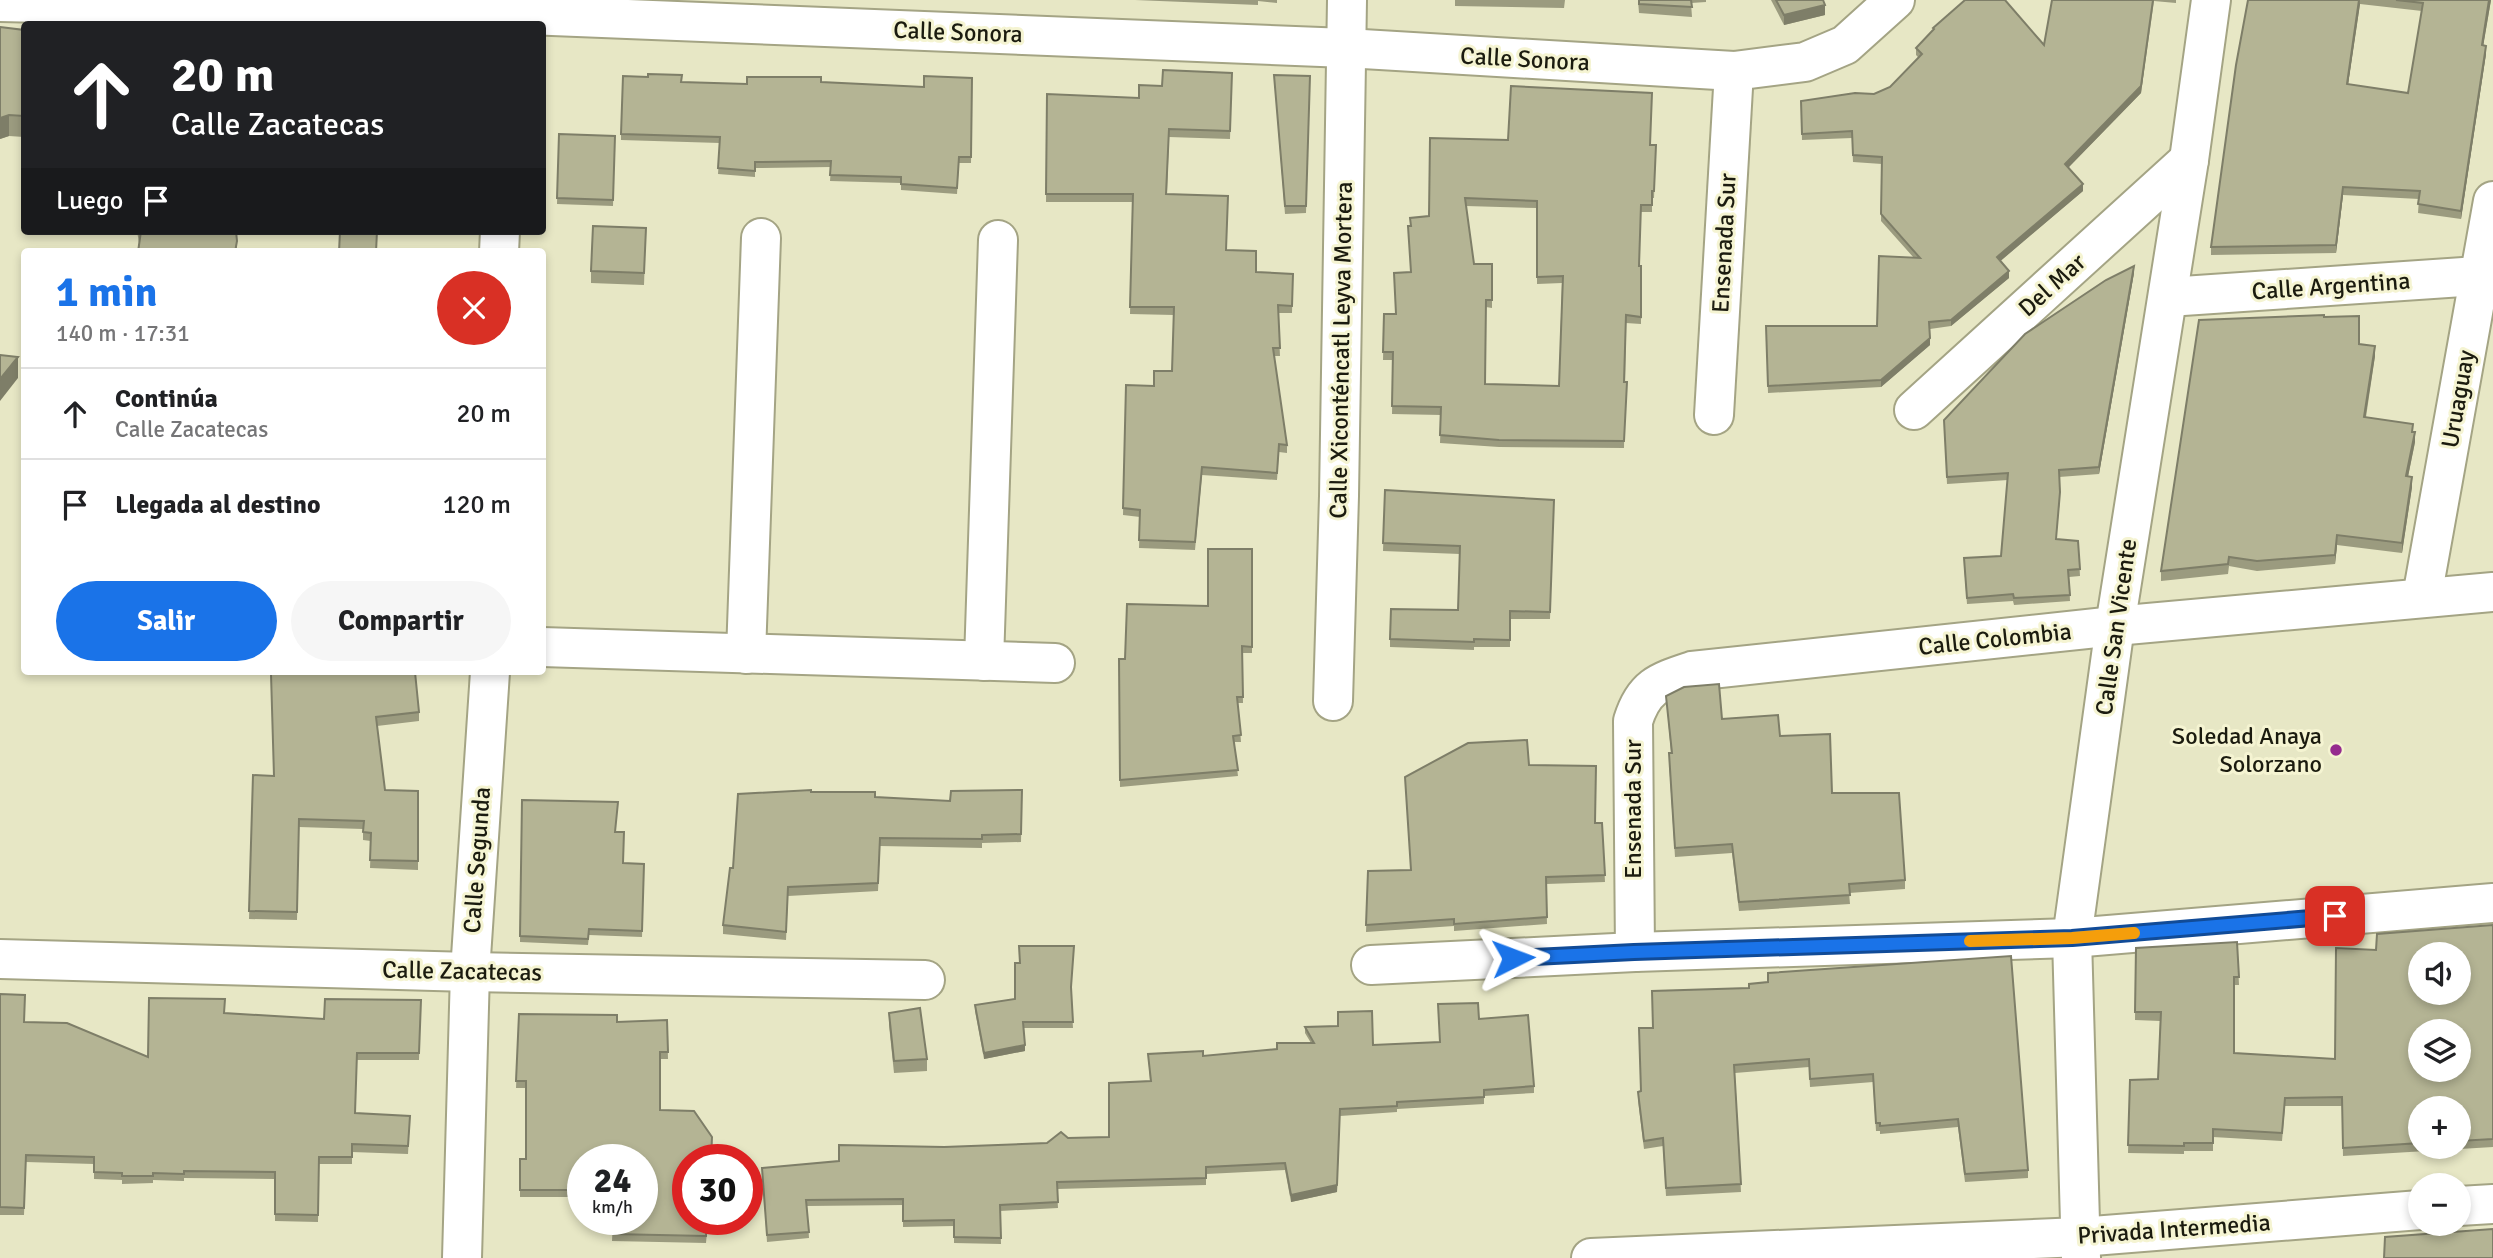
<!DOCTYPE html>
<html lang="es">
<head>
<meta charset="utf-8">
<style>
  :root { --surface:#fff; --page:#f6f6f6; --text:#202124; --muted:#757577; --line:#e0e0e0; --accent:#1a73e8 }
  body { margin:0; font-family:Signika,sans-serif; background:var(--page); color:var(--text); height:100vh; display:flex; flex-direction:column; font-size:26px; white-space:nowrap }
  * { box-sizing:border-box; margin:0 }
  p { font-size:23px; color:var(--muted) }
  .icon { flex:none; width:38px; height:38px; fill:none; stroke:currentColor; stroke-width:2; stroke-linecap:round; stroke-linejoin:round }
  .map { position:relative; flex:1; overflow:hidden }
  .drawer { position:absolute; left:21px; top:248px; width:525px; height:427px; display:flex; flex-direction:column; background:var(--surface); border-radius:7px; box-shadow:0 4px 10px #0003 }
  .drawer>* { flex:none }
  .top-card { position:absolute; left:21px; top:21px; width:525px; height:214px; border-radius:7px; box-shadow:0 4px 10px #0003; background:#202124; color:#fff; overflow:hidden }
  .buttons { position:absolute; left:2408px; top:942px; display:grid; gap:14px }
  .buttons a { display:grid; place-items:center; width:63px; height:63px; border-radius:50%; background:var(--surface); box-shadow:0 4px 10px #0003; font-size:35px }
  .speed { position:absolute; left:567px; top:1144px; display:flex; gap:14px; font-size:35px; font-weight:700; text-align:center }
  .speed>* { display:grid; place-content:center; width:91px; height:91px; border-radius:50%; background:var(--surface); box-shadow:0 4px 10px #0003; line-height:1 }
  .speed small { font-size:18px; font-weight:400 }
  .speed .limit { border:10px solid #d22; background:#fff; color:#111 }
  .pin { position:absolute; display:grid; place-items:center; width:60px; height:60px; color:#fff; margin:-30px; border-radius:14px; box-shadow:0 4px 10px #0006 }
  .me { position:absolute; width:77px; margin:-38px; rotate:87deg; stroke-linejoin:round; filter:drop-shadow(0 0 5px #0008) }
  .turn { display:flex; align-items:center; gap:24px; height:147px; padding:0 35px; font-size:32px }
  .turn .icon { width:91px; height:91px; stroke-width:2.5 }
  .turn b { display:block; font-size:49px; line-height:60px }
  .then { display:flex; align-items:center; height:66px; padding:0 35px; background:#0003; gap:14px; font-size:26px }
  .round { display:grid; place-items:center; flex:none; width:74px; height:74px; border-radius:37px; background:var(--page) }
  .overview { display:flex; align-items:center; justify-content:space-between; height:119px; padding:0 35px }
  h1 { font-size:42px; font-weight:800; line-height:52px; color:var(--accent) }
  .action { display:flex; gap:14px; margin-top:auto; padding:14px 35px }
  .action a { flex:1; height:80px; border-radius:42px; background:var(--accent); color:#fff; font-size:28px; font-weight:800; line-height:80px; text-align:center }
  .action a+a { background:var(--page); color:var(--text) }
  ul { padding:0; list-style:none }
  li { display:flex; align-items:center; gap:21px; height:91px; padding:0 35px; border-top:2px solid var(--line) }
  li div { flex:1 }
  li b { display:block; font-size:26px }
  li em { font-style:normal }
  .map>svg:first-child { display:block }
</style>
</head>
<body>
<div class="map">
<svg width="2493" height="1258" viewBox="0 0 2493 1258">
  <rect width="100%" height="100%" fill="#e7e7c5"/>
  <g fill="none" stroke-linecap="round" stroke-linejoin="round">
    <!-- minor casing -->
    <g stroke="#a4a484" stroke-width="42">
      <g id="minor">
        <polyline points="0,2 504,14 1346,48 1734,71 1805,62 1845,45 1895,0"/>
        <polyline points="499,252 500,231"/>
        <polyline points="2168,297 2493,275"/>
        <polyline points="1914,410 2189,160"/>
        <polyline points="1714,415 1734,71"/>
        <polyline points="2422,597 2493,201"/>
        <polyline points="542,647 1055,663"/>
        <polyline points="746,654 761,238"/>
        <polyline points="984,661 998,240"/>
        <polyline points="1333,701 1339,496 1347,0"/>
        <path d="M1635,952L1633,721C1644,686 1659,682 1692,671L2115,626L2493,592"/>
        <polyline points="0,959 470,972 925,980"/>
        <polyline points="1371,965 1635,952 2072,938 2493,903"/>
        <polyline points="2459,1206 2493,1204"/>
        <polyline points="462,1258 470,972 490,672"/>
        <polyline points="1591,1258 2080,1237 2420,1210"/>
        <polyline points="2081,1258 2072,938 2115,626 2189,160 2211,0"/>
      </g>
    </g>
    <!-- minor -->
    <use href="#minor" stroke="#fff" stroke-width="38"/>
  </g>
  <!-- wall -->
  <g fill="#9b9b7f" fill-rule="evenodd">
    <polygon points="1135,0 1277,0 1277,3 1258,1 1258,5"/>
    <polygon points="1455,0 1565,0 1564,8 1455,6"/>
    <polygon points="1638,0 1706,0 1706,2 1691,3 1692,17 1639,13"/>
    <polygon points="1771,0 1823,0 1825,15 1784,25"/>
    <polygon points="2052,0 2176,0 2176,3 2154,1 2141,93 2068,168 2083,191 2000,261 2009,278 1951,326 1930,329 1930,345 1881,387 1768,393 1766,326 1877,326 1914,258 1881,221 1882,164 1853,162 1852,138 1802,140 1801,101 1874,94 1890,87 1919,58 1916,55 1916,48 1933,31 1933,28 2044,45"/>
    <path d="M2248,0H2491L2483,46L2486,54L2461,219L2418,213L2419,199L2343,195L2336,253L2211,255V247ZM2360,4L2422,11L2408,93L2348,84Z"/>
    <polygon points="24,30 24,137 9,136 0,139"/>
    <polygon points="1232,73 1230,139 1169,137 1167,194 1226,250 1256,272 1293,274 1292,313 1278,313 1280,356 1274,356 1287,445 1287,453 1279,452 1277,480 1202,475 1195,550 1139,548 1140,517 1123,515 1126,385 1154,386 1172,371 1174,315 1130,314 1133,202 1046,202 1047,94 1139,98 1162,86"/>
    <polygon points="1274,75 1310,76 1306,213 1285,214"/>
    <polygon points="972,78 971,163 959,163 957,194 901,190 901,183 830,181 831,167 755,168 755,177 718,174 720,143 621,140 621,134 682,82 747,84 821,82 924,87"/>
    <polygon points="559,134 615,136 613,206 557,204"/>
    <path d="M1430,138L1656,145L1654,198H1652V212H1641L1639,266H1641V324L1626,323L1624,448L1499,447L1440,443L1441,415L1392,414L1393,360H1383L1384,314H1395L1411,272L1408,226L1429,216ZM1466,206L1537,208V284L1562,283L1559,386L1485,384L1486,307L1492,308V264H1474Z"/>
    <polygon points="646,228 644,285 591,283 591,271"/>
    <polygon points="137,231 236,231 237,252 139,243"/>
    <polygon points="2134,273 2099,474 2059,477 2060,499 2056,539 2078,541 2080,576 2069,577 2070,601 2014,605 2013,601 1967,604 1964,565 2001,556 2008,480 1947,484 1944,420"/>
    <polygon points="2324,317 2375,356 2366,417 2413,432 2415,442 2408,477 2412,487 2402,553 2337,545 2335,564 2257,571 2229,566 2228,574 2161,581 2161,571"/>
    <polygon points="24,358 24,465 23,465 23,444"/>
    <polygon points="1385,490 1554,500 1550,619 1510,619 1510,647 1474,647 1474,650 1390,647 1390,639 1458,610 1460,554 1383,551"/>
    <polygon points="1252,549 1252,653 1242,653 1243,703 1238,703 1241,742 1234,742 1238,776 1120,787 1119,659 1125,659 1208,606"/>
    <polygon points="345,673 419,712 419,721 377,726 385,790 418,791 418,870 370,868 371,841 363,840 363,829 299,827 297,920 249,919 253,775 274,776"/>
    <polygon points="1666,696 1722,719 1780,736 1832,793 1905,880 1905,889 1849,893 1850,904 1739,911 1732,853 1675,857 1669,762 1669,753 1671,753"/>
    <polygon points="1529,765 1595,823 1602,823 1605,882 1546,884 1547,924 1454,931 1454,926 1366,932 1368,871 1411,870"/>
    <polygon points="1022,790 1021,842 982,843 982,848 880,846 878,891 788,896 786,940 723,934 723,925 733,868 811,792 875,797 950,801"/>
    <polygon points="522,800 616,832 623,863 644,864 642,937 589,935 588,945 520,942"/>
    <path d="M2493,925V1147L2343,1156L2342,1106H2285L2282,1141L2213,1137V1151H2184V1154L2128,1153L2130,1080L2158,1079L2160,1021L2135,1020L2136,948L2237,942L2239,985H2234V1053L2335,1059L2376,950ZM2420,1108H2459V1146H2420Z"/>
    <polygon points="1768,982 2028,1170 2028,1178 1965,1182 1958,1127 1880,1134 1880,1131 1876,1131 1873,1082 1810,1087 1809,1067 1735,1073 1741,1192 1666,1196 1663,1146 1644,1149 1638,1100 1638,1092 1641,1091 1653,1028 1749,988"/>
    <polygon points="1071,991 1073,1028 1024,1028 1025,1051 984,1059 975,1011 975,1005"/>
    <polygon points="0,994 24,1022 148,1057 224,1013 324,1019 421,1000 419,1060 357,1060 355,1113 410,1116 408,1154 352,1152 352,1164 319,1164 318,1222 275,1221 275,1179 184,1178 184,1181 153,1180 153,1183 122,1184 122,1180 94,1179 94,1164 26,1162 24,1215 0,1215"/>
    <polygon points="889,1013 927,1059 927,1071 894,1073 889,1025"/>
    <polygon points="519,1014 617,1022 667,1020 668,1059 660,1059 660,1110 708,1220 706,1243 612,1241 613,1220 642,1220 583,1160 583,1216 582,1197 520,1197 520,1159 526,1159 526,1088 516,1088"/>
    <polygon points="1479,1019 1534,1086 1534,1093 1484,1096 1484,1104 1397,1109 1397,1112 1340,1116 1337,1192 1291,1202 1285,1170 1206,1174 1206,1185 1057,1189 1058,1208 1000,1211 1001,1244 954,1243 954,1226 903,1227 903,1205 807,1206 809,1238 767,1242 762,1168 839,1161 944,1147 1047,1143 1068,1138 1109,1137 1150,1081 1148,1054 1203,1056 1277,1049 1311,1043 1305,1033 1305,1027 1373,1045 1440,1042"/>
  </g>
  <!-- shaded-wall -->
  <g fill="#7e7e68">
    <polygon points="2153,0 2141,93 2065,171 2065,164"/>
    <polygon points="2359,0 2360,4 2347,92 2347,84"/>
    <polygon points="2489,0 2491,0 2482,53 2482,45"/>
    <polygon points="1825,5 1825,15 1784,25 1784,15"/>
    <polygon points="2486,46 2486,54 2461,219 2461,211"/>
    <polygon points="9,115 9,136 0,139 0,118"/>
    <polygon points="2083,184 2083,191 1997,264 1997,257"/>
    <polygon points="2343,187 2343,195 2336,253 2336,245"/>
    <polygon points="2134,266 2134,273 2099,474 2099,467"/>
    <polygon points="2009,271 2009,278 1951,326 1951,320"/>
    <polygon points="1930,338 1930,345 1881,387 1881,380"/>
    <polygon points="2375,346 2375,356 2364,426 2364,417"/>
    <polygon points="18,357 18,378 0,401 0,379"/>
    <polygon points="2415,432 2415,442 2406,486 2406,476"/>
    <polygon points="2412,477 2412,487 2402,553 2402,543"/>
    <polygon points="2337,535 2337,545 2335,564 2335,555"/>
    <polygon points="1025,1045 1025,1051 984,1059 984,1053"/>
    <polygon points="1340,1109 1337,1192 1291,1202 1291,1195"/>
  </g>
  <!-- building -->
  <g fill="#b4b494" stroke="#7e7e68" stroke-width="2" fill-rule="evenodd">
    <polygon points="1639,0 1691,0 1692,7 1639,4"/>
    <polygon points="1776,0 1823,0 1825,5 1784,15"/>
    <polygon points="1965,0 2005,0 2044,45 2052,0 2153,0 2141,86 2065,164 2083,184 1997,257 2009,271 1951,320 1929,322 1930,338 1881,380 1768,386 1766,326 1877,326 1879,256 1920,258 1881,214 1882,157 1853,155 1852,131 1802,134 1801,101 1855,93 1874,94 1890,87 1922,54 1916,48 1934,29 1933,28"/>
    <polygon points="2248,0 2359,0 2347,84 2408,93 2423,3 2396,0 2489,0 2482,45 2486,46 2461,211 2418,204 2420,191 2343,187 2336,245 2211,247 2236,65"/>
    <polygon points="0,27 24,30 24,116 9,115 0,118"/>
    <polygon points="1163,70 1232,73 1230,131 1169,129 1166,194 1228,196 1226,250 1256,251 1256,272 1293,274 1292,306 1278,305 1280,348 1273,348 1287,445 1279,444 1277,473 1202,467 1195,542 1139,540 1140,510 1123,508 1126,385 1154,386 1154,371 1172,371 1174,307 1130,307 1133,194 1046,194 1047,94 1139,98 1139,85 1162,86"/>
    <polygon points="648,74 682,75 681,82 747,84 747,77 821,77 821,82 924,87 924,76 972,78 971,157 959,157 957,188 901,184 901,177 830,175 831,161 755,162 755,171 718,168 720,137 621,134 623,76 648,77"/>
    <polygon points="1274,75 1310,76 1306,206 1285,206"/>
    <path d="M1511,86L1652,93L1650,145H1656L1654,191H1652V205H1641L1639,266H1641V317L1626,315L1624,382H1627L1624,441L1499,440L1440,435L1441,407L1392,406L1393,352H1383L1384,314H1396L1394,273L1411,272L1408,226H1411L1410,218L1429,216L1430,138L1508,140ZM1465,198L1537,201V277L1563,276L1559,386L1485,384L1486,300H1492V264H1474Z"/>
    <polygon points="559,134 615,136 613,200 557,198"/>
    <polygon points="593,226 646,228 644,273 591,271"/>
    <polygon points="141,231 236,231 237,241 235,252 138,252"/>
    <polygon points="340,231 377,231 376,252 339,252"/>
    <polygon points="2134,266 2099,467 2059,470 2060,492 2056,539 2078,541 2080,569 2068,570 2070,595 2014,598 2013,594 1967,598 1964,558 2001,556 2008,473 1947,477 1944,420 2025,334 2106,280"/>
    <polygon points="2324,315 2324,317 2359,316 2359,344 2375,346 2364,417 2413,424 2412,432 2415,432 2406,476 2412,477 2402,543 2337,535 2335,555 2257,561 2229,557 2228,564 2161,571 2199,320"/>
    <polygon points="0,355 18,357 0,379"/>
    <rect x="23" y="358" width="1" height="86"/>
    <polygon points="1385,490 1554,500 1550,612 1510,611 1510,640 1474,639 1474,642 1390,639 1391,609 1458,610 1460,546 1383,543"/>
    <polygon points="1208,549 1252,549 1252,647 1242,646 1243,697 1237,697 1241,735 1233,736 1238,770 1120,780 1119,659 1125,659 1127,604 1208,606"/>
    <polygon points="277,672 345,672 345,673 415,672 419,712 376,717 385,790 418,791 418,861 370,860 371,833 363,832 364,821 299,819 297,912 249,911 253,775 274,776 271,674 277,674"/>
    <polygon points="1719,684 1722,719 1778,715 1780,736 1830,734 1832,793 1899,793 1905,880 1849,884 1850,895 1739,902 1732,844 1675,848 1669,753 1672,753 1666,696 1684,687"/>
    <polygon points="1527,740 1529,765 1596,766 1595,823 1602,823 1605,875 1546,877 1547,917 1454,924 1454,919 1366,925 1368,871 1411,870 1405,777 1468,743"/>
    <polygon points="811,790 811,792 875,792 875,797 950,801 951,791 1022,790 1021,834 982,835 982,839 880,838 878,883 788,887 786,932 723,925 730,868 733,868 738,794"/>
    <polygon points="522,800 618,802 615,832 624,832 623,863 644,864 642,931 589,929 588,939 520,936"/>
    <path d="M2493,925V1139L2459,1141V1108H2420V1143L2343,1148L2342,1097L2285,1098L2282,1133L2213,1129V1143H2184V1146L2128,1145L2130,1080L2158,1079L2161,1012H2135L2136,948L2237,942L2239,977H2234V1053L2335,1059L2336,948L2376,950L2377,934ZM2420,954H2459V992H2420ZM2420,1031H2459V1069H2420Z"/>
    <polygon points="1019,946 1074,946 1071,987 1073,1022 1023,1022 1025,1045 984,1053 975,1005 1015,999 1015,963 1020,963"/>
    <polygon points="2011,956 2028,1170 1965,1174 1958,1119 1880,1126 1880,1123 1876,1123 1873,1074 1810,1079 1809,1059 1734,1065 1741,1184 1666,1188 1663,1138 1644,1141 1638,1092 1641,1091 1639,1028 1653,1028 1652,991 1749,988 1749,984 1768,982 1768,973"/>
    <polygon points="0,994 25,995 24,1022 67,1023 148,1057 149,998 225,999 224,1013 324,1019 325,999 421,1000 419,1053 357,1053 355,1113 410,1116 408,1146 352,1144 352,1157 319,1157 318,1215 275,1214 275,1172 184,1171 184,1174 153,1173 153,1176 122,1176 122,1173 94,1172 94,1157 26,1155 24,1208 0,1207"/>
    <polygon points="1478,1003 1479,1019 1528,1015 1534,1086 1484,1090 1484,1097 1397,1102 1397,1106 1340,1109 1337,1185 1291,1195 1285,1163 1206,1167 1206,1178 1057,1182 1058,1202 1000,1205 1001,1238 954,1237 954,1220 903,1221 903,1199 806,1200 809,1232 767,1235 762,1168 839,1161 839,1145 944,1147 1047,1143 1061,1132 1068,1138 1109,1137 1109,1083 1151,1081 1148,1054 1203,1051 1203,1056 1277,1049 1277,1043 1314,1043 1305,1027 1338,1026 1338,1012 1372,1011 1373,1045 1440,1042 1438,1004"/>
    <polygon points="920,1008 927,1059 894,1061 889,1013"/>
    <polygon points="519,1014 617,1015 617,1022 667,1020 668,1052 660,1052 660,1110 694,1111 712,1137 711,1160 688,1160 688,1220 707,1220 706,1236 612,1234 613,1220 642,1220 642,1160 583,1160 583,1209 582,1190 520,1190 520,1159 526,1159 526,1081 516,1081"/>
    <polygon points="2493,1229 2493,1258 2384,1258 2385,1237"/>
  </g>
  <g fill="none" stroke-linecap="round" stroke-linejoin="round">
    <!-- route casing -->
    <g stroke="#114b97" stroke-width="18">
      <polyline id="route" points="1513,958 1634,952 2072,938 2335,916"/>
    </g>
    <!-- route -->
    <use href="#route" stroke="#1a73e8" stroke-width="12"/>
    <!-- slow -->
    <polyline stroke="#f59e0b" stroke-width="12" points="1970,941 2072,938 2134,933"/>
  </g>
  <!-- markers -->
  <circle fill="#952b8e" stroke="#f5f4d2" stroke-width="2.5" cx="2336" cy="750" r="7"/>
  <g text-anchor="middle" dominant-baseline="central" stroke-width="6" stroke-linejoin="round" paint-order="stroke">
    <!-- street labels -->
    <g font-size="24" fill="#1b1b0f" stroke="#f5f4d2">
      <text transform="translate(958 32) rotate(2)">Calle Sonora</text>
      <text transform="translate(1525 59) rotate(3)">Calle Sonora</text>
      <text transform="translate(1724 243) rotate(-87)">Ensenada Sur</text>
      <text transform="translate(2052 285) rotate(-42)">Del Mar</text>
      <text transform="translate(2331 286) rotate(-4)">Calle Argentina</text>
      <text transform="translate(1341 350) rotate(-89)">Calle Xiconténcatl Leyva Mortera</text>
      <text transform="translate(2458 399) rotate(-80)">Uruaguay</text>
      <text transform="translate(2116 627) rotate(-82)">Calle San Vicente</text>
      <text transform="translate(1995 639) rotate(-6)">Calle Colombia</text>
      <text transform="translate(1633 809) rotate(-90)">Ensenada Sur</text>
      <text transform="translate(477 860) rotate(-86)">Calle Segunda</text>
      <text transform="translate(462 971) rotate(1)">Calle Zacatecas</text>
      <text transform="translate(2174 1229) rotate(-4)">Privada Intermedia</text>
    </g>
    <!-- poi labels -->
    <g font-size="24" fill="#1b1b0f" stroke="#f5f4d2" text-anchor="end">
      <text x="2322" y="736">Soledad Anaya<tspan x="2322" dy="28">Solorzano</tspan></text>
    </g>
  </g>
</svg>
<div class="buttons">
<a><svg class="icon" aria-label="sound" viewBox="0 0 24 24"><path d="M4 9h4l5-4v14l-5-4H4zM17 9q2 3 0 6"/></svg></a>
<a><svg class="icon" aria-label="layers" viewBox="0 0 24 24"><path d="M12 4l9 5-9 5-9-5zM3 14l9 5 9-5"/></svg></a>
<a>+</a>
<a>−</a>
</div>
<div class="speed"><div>24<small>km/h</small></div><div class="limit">30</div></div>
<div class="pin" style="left:2335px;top:916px;background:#d93025"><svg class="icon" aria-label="arrive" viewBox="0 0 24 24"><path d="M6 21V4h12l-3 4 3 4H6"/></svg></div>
<svg class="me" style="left:1513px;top:958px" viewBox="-20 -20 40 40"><path d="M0-17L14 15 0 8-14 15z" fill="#1a73e8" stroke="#fff" stroke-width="4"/></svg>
<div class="top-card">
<div class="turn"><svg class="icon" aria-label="ahead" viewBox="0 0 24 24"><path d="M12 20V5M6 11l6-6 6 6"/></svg><div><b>20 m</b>Calle Zacatecas</div></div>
<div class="then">Luego<svg class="icon" aria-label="arrive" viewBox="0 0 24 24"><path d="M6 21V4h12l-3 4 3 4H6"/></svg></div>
</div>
<section class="drawer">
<div class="overview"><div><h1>1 min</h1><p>140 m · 17:31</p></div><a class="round" style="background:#d93025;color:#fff"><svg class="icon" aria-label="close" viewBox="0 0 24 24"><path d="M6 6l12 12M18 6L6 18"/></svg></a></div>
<ul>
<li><svg class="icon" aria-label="ahead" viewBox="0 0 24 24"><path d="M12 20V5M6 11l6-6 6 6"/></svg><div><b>Continúa</b><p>Calle Zacatecas</p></div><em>20 m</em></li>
<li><svg class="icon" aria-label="arrive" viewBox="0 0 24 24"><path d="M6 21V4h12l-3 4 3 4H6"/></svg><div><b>Llegada al destino</b></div><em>120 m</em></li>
</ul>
<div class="action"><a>Salir</a><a>Compartir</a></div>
</section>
</div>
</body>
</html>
